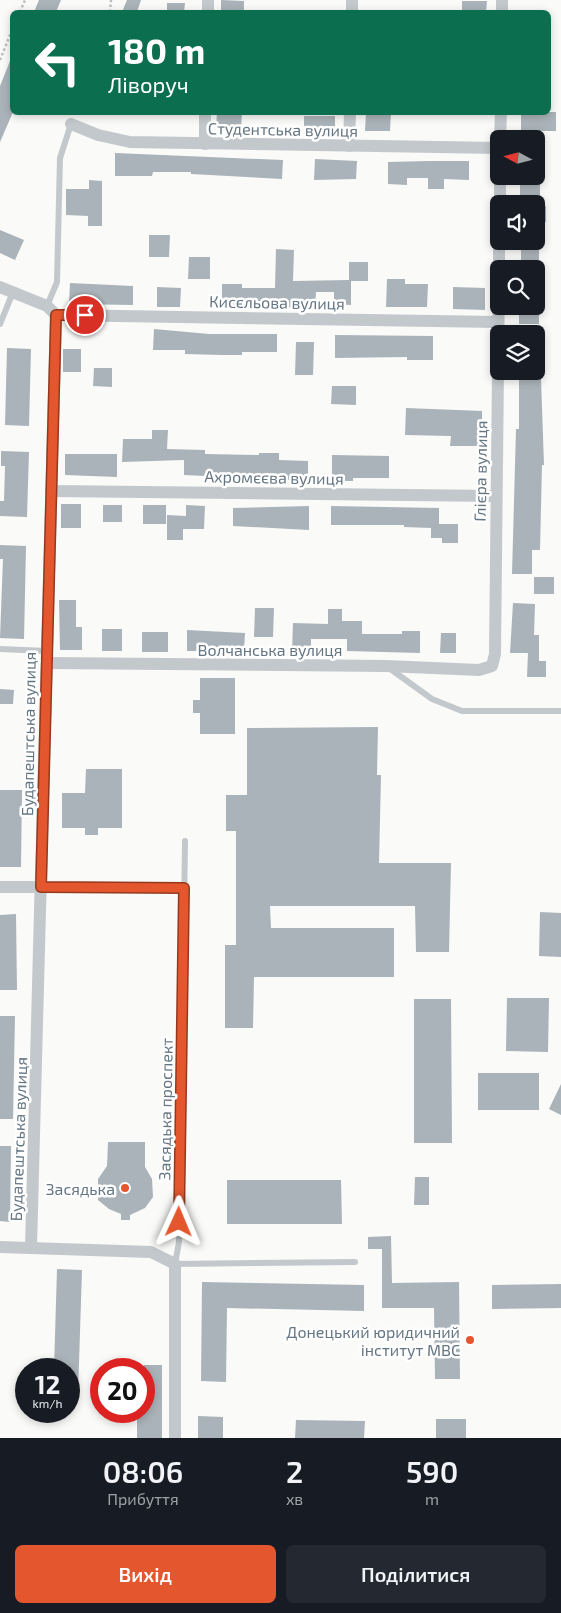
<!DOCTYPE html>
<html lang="uk">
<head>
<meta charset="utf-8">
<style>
  :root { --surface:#171b24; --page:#242831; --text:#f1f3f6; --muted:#9ea1a6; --accent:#e4572e }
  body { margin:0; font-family:"Exo 2",sans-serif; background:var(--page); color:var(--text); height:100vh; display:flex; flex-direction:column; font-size:19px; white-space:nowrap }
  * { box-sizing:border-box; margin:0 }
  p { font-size:16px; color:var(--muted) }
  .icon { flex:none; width:28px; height:28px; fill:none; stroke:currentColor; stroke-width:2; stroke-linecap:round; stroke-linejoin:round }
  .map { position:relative; height:1438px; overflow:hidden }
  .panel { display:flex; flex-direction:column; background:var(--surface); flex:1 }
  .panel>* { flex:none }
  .top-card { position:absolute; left:10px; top:10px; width:541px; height:105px; border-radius:8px; box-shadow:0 2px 8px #0003; background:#0b6e4f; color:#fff; overflow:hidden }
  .needle { width:32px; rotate:277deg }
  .buttons { position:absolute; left:490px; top:130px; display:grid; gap:10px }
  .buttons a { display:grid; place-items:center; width:55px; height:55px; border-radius:8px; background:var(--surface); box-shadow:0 2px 8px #0003; font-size:25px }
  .speed { position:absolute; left:15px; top:1358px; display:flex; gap:10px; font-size:25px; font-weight:700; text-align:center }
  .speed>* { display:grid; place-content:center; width:65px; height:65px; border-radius:50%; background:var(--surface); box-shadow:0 2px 8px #0003; line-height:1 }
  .speed small { font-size:12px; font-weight:400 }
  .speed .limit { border:8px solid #d22; background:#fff; color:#111 }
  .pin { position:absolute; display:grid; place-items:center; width:42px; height:42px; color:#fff; margin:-21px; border:2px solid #fff; border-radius:50%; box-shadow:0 1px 5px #0007 }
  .me { position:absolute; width:55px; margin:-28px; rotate:1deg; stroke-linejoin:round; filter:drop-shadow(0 0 4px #0008) }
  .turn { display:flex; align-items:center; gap:18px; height:105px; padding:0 15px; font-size:22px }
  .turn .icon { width:65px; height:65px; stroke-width:2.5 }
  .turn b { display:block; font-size:35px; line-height:42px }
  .eta { display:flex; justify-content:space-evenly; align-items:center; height:85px; text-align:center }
  .eta b { font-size:30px; font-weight:600; line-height:35px }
  .action { display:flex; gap:10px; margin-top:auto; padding:10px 15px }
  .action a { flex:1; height:58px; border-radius:8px; background:var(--accent); color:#fff; font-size:20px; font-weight:600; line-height:58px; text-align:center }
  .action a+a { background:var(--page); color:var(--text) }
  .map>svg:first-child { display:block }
</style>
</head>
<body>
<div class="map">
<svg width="561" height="1438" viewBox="0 0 561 1438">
  <rect width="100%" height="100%" fill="#fafaf8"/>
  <!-- building -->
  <g fill="#aab3b9">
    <polygon points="39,0 61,0 56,12 34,12"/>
    <polygon points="127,0 141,0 137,12 122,12"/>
    <polygon points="221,0 244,1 244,12 221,12"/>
    <polygon points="462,1 487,1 486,12 462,12"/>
    <polygon points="167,3 185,3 184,12 167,12"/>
    <polygon points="12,56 13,112 0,142 0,86"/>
    <polygon points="217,112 242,112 241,129 216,129"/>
    <polygon points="366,112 391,112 390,131 365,131"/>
    <rect x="521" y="112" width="35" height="19"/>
    <polygon points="304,116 335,116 335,132 304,131"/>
    <polygon points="115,153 283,160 282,179 191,174 191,172 153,172 152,176 115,176"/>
    <polygon points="315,159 357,161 356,179 314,180"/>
    <polygon points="428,161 469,161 469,180 444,179 444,189 428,189 428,178 407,178 407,185 388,184 388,162"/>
    <rect x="520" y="176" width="20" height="21"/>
    <polygon points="89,180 102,181 102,226 88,226 88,216 66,215 66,189 89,189"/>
    <rect x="536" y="206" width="10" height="16"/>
    <polygon points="0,230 24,240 15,260 0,253"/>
    <polygon points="149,235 170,235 169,257 149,257"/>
    <polygon points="521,242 539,243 539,267 521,266"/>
    <polygon points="276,249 294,250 293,281 349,280 349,262 368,262 368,281 351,281 351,305 334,304 334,292 316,292 315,307 222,308 222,284 242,284 242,288 275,288"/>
    <polygon points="189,257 210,257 210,279 188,279"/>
    <polygon points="387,279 405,279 405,284 428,284 427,307 386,307"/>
    <polygon points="70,283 133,286 133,305 69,304"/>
    <polygon points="157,287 181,288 180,307 157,307"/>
    <polygon points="453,287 485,288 485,310 453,309"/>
    <rect x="519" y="306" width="20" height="18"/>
    <polygon points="154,329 209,334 277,334 277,352 242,352 242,355 222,355 185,354 185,350 153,350"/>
    <polygon points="335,335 433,336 433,360 407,360 407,357 335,358"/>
    <polygon points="296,342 314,342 313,375 295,375"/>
    <polygon points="7,348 31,349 29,426 5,425"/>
    <rect x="63" y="349" width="18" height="23"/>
    <polygon points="94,368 112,368 112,387 93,386"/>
    <polygon points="519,378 541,378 544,465 542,465 540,550 532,550 532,574 512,574 516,429 519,429"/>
    <polygon points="332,386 356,386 356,405 331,404"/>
    <polygon points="406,408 482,411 482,446 450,446 451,436 405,435"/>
    <polygon points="152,430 168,430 167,449 205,450 205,454 259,455 259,453 279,453 279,460 308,461 308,481 184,475 184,460 122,462 123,439 152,439"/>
    <polygon points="1,451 29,452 27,517 0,516 0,501 4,501 5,466 1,466"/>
    <polygon points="65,454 117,454 117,477 65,475"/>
    <polygon points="332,455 389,456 389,478 353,478 353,481 332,481"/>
    <rect x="61" y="504" width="20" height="24"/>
    <rect x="103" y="505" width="19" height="17"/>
    <rect x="143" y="505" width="23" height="19"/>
    <polygon points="186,505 205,506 204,529 183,529 183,540 167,540 167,515 186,516"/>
    <polygon points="309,506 309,530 233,526 233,508"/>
    <polygon points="331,506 439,508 439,524 458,524 458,543 442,543 442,538 431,538 431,528 404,527 404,525 331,525"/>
    <polygon points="0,545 26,546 24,639 0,638 3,559 0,559"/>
    <rect x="534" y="577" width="20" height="17"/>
    <polygon points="59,600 76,600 76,627 82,627 82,650 60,650"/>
    <polygon points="513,603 535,604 534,635 539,635 539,661 546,661 546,677 527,677 528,653 510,653"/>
    <polygon points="255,608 274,608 273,637 254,637"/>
    <polygon points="328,609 342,609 342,621 362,621 362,634 402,634 402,631 420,631 420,653 347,651 347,639 311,639 311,652 292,652 293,623 328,624"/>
    <rect x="102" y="629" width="20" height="22"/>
    <polygon points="187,630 245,633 244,651 187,651"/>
    <rect x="142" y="632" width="26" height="20"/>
    <polygon points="441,633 456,633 456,653 440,653"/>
    <polygon points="200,678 235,678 235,734 200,734 200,713 193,713 193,700 200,700"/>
    <polygon points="0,689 14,690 13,704 0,704"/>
    <polygon points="378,727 377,775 381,775 379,863 451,863 449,952 416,952 415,906 270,906 271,928 394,928 394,977 254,977 253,1028 225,1028 225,945 236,945 236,831 226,831 226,795 247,795 247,728"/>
    <polygon points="86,769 122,769 122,828 98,828 98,835 85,835 85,828 62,828 62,793 85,793"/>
    <polygon points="0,790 22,790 21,867 0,867"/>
    <polygon points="540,912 561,913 561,957 539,956"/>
    <polygon points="16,914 17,990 0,990 0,915"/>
    <polygon points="507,998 549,998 548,1052 506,1051"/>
    <polygon points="414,999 451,999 452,1143 414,1143"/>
    <polygon points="0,1016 15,1016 13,1119 0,1119"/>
    <rect x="478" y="1073" width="61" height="37"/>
    <polygon points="561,1084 561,1115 549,1109"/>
    <polygon points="108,1142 145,1142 145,1167 152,1179 153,1197 145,1208 130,1215 130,1220 121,1220 121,1214 109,1209 98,1200 98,1179 107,1166"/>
    <polygon points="0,1146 11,1146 10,1222 0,1221"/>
    <polygon points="415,1177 429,1177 429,1205 414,1205"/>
    <polygon points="227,1180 341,1180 342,1224 227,1224"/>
    <polygon points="391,1236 392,1283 459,1282 460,1379 435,1379 434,1308 382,1308 382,1249 368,1249 368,1237"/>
    <polygon points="57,1269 82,1270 78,1394 69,1394 69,1369 54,1369"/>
    <polygon points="202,1282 364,1285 364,1311 227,1308 226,1382 201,1381"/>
    <polygon points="561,1284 561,1308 492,1309 492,1285"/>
    <polygon points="144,1365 162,1365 162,1438 137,1438 137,1411 144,1411"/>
    <polygon points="198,1416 223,1417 223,1438 198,1438"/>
    <rect x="436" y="1419" width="30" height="19"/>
    <polygon points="296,1420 365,1421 364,1438 295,1438"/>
  </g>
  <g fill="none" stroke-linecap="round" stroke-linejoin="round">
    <!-- path -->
    <g stroke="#bbbfc2" stroke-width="2.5" stroke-dasharray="2.5 2.5" stroke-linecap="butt">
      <polyline points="20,12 25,0"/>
      <polyline points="110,12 111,0"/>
      <polyline points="0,60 12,30"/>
    </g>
    <!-- service -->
    <g stroke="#c3c8cc" stroke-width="6">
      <polyline points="47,306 57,282 60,158 71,124"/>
      <polyline points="0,324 13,292"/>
      <polyline points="0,649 47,651"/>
      <polyline points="389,668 432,699 462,711 561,711"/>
      <polyline points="185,841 179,1242 175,1264 355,1262"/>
      <polyline points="41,887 184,888"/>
    </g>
    <!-- minor -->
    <g stroke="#c3c8cc" stroke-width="12">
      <polyline points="208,12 208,0"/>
      <polyline points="352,12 352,0"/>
      <polyline points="502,12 502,0"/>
      <polyline points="71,124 98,135 130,142 499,148"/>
      <polyline points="500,139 501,112"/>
      <polyline points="205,144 205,112"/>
      <polyline points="349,146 350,112"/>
      <polyline points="500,204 500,176"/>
      <polyline points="499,269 499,241"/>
      <polyline points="0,287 47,306 56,315 31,1247"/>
      <polyline points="56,315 498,322"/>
      <polyline points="51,491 496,496"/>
      <polyline points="47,663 386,666 479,670 492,666 495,654 499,275"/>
      <polyline points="0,887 41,887"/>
      <polyline points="0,1247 151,1252 175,1264 175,1438"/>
    </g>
  </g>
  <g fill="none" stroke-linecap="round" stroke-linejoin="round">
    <!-- route casing -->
    <g stroke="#94391e" stroke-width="12">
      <polyline id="route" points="85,315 56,315 41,887 184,888 179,1222"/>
    </g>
    <!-- route -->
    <use href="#route" stroke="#e4572e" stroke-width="9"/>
  </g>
  <!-- markers -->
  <g fill="#e4572e" stroke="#fff" stroke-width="2">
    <circle cx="125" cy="1188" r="5"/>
    <circle cx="470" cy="1340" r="5"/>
  </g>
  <g text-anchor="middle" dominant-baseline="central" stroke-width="5" stroke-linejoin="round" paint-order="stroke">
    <!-- street labels -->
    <g font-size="16" fill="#657683" stroke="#fff">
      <text transform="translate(283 129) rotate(1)">Студентська вулиця</text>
      <text transform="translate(277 302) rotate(1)">Кисєльова вулиця</text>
      <text transform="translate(480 471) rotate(-89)">Глієра вулиця</text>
      <text transform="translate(274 477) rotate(1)">Ахромєєва вулиця</text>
      <text x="270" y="649">Волчанська вулиця</text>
      <text transform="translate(28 734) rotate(-89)">Будапештська вулиця</text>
      <text transform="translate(165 1109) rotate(-89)">Засядька проспект</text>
      <text transform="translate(18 1139) rotate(-88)">Будапештська вулиця</text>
    </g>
    <!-- poi labels -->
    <g font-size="16" fill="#657683" stroke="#fff" text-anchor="end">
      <text x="115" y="1188">Засядька</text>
      <text x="460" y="1331">Донецький юридичний<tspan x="460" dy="18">інститут МВС</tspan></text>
    </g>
  </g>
</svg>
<div class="buttons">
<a><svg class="needle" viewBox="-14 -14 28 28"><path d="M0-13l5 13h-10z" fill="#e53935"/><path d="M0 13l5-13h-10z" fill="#9ea1a6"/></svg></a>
<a><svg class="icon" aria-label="sound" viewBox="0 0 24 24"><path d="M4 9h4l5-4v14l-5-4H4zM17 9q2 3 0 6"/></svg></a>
<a><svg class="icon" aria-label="search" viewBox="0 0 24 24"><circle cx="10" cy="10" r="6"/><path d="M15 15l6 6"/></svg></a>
<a><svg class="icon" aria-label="layers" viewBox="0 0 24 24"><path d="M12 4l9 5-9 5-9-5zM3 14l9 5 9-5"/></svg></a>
</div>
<div class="speed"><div>12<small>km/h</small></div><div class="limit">20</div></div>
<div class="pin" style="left:85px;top:315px;background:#d93025"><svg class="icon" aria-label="arrive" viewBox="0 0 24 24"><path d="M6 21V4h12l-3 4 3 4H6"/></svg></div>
<svg class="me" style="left:179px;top:1222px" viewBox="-20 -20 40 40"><path d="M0-17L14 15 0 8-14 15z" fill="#e4572e" stroke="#fff" stroke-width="4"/></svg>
<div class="top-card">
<div class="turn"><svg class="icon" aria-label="left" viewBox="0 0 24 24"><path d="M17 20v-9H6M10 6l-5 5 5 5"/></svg><div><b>180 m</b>Ліворуч</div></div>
</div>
</div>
<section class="panel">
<div class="eta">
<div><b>08:06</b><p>Прибуття</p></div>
<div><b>2</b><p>хв</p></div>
<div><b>590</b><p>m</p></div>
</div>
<div class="action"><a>Вихід</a><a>Поділитися</a></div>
</section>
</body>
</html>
